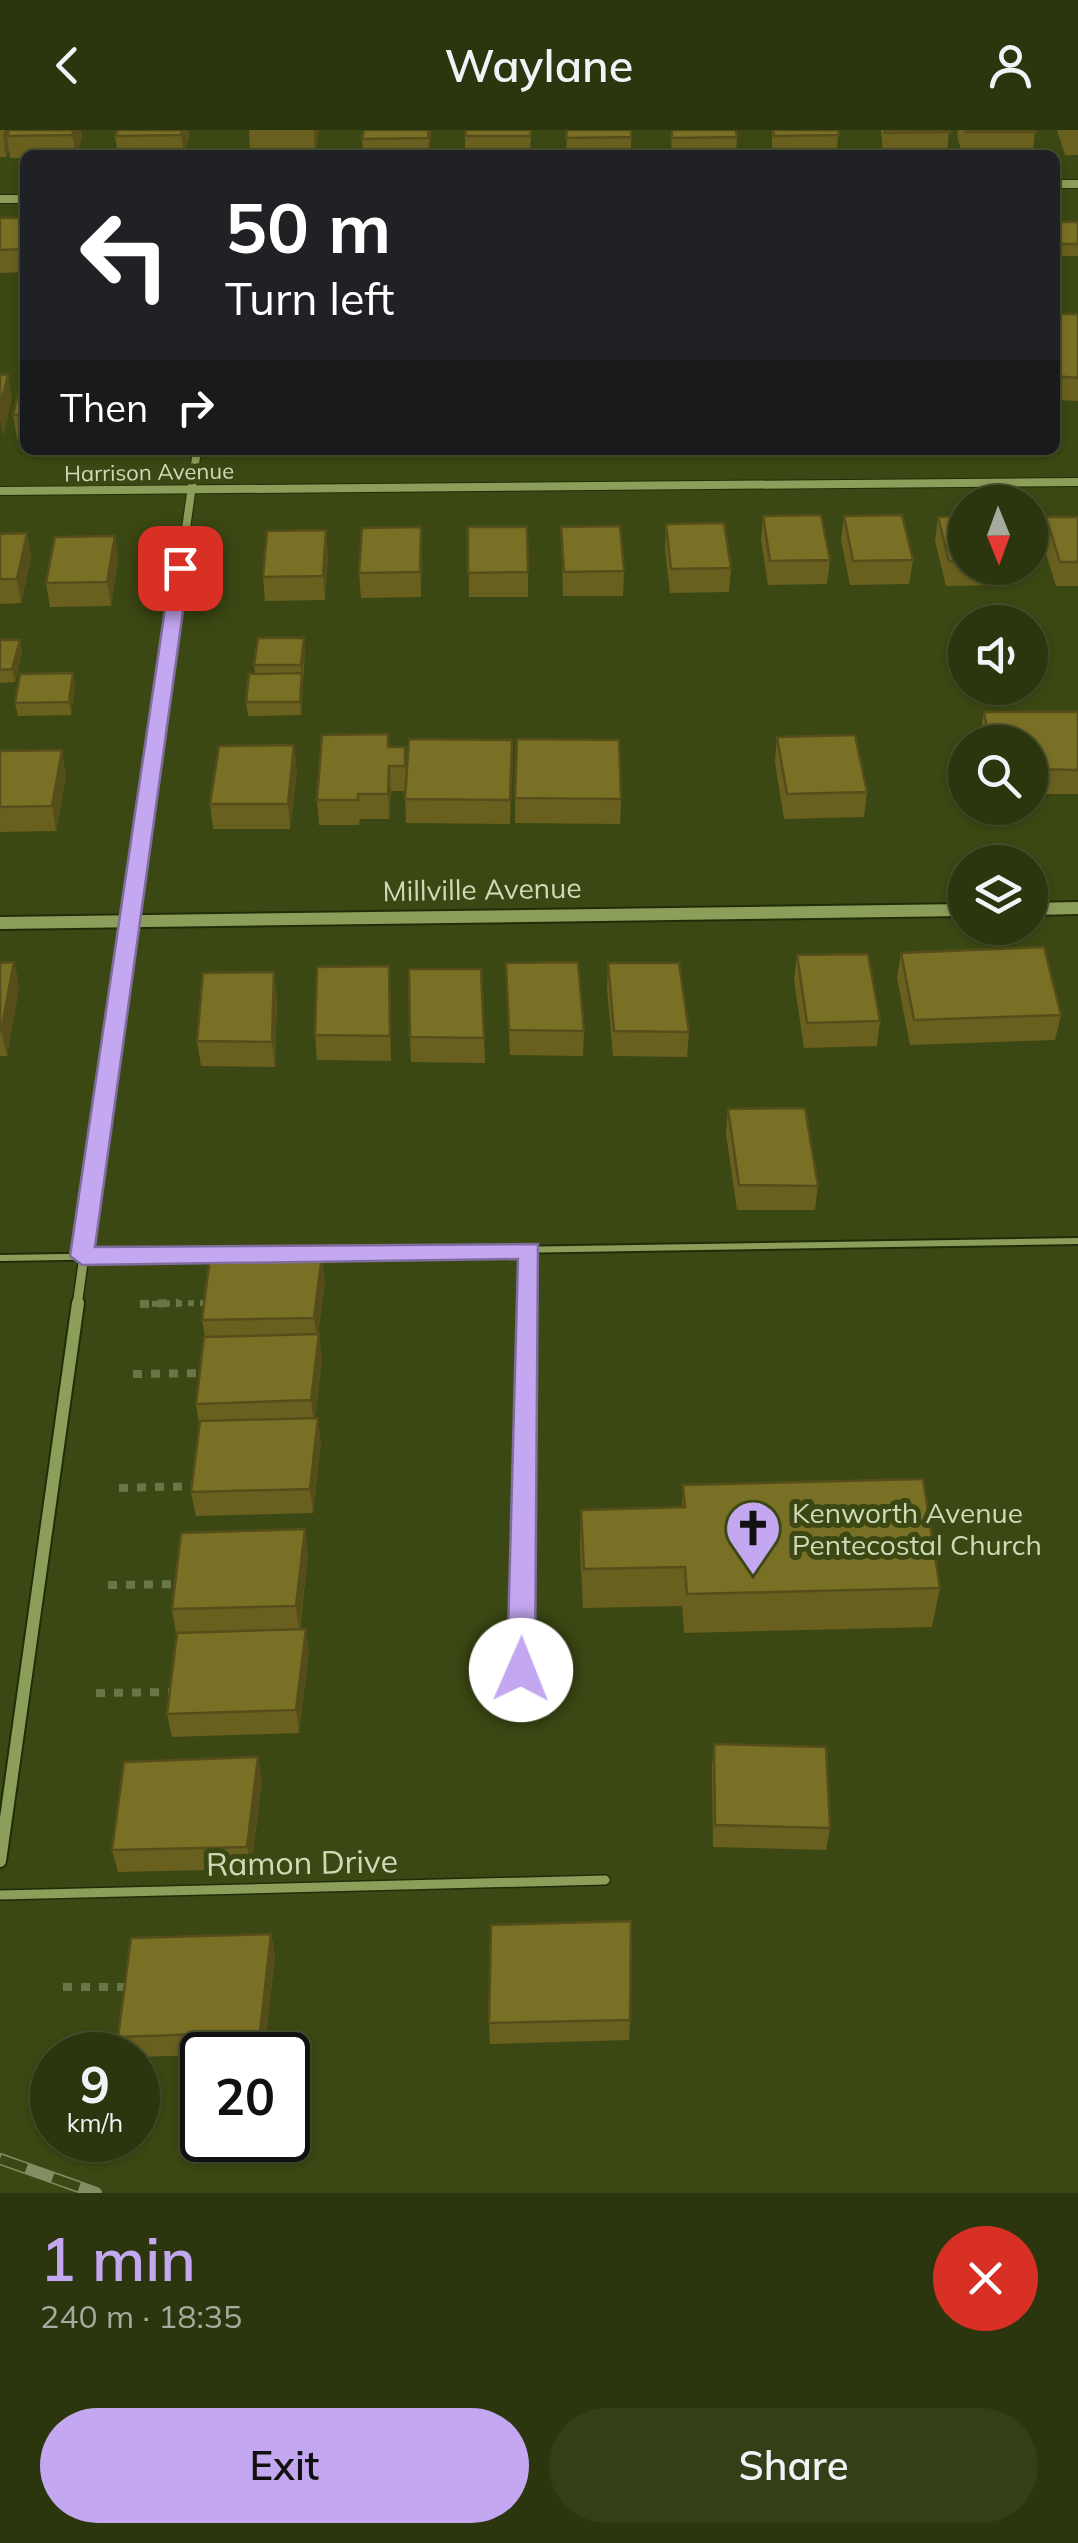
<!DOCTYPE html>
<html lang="en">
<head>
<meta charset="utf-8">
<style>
  :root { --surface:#2c360e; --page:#343e17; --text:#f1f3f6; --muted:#a6ab9e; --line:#48502e; --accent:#c4a7f1 }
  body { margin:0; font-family:Mulish,sans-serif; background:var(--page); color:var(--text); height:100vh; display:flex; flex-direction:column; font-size:38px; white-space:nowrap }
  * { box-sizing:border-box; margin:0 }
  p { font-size:32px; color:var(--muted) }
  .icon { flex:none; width:55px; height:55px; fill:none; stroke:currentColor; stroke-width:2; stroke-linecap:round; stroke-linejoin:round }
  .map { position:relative; height:2063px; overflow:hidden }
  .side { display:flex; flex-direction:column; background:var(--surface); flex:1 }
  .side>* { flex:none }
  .top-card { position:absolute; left:20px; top:20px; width:1040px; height:305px; border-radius:15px; box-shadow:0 2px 8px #0004,0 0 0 2px var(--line); background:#202124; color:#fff; overflow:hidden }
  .needle { width:65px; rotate:179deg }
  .fabs { position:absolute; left:948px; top:355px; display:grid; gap:20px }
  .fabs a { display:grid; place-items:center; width:100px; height:100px; border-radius:50%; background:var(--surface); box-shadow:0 2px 8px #0004,0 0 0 2px var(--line); font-size:50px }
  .speed { position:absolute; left:30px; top:1902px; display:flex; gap:20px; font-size:50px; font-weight:700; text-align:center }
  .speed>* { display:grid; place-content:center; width:130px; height:130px; border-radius:50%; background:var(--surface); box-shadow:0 2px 8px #0004,0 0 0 2px var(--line); line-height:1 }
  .speed small { font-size:25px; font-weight:400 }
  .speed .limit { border:5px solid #111; border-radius:15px; background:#fff; color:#111 }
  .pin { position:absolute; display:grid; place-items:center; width:85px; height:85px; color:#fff; margin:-42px; border-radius:20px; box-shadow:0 5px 15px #0006 }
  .me { position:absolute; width:110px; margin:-55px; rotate:1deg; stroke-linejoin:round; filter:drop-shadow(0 0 8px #0008) }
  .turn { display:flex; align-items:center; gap:35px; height:210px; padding:0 40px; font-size:45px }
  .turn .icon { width:130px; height:130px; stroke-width:2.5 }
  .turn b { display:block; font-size:70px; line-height:85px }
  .then { display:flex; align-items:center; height:95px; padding:0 40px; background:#0003; gap:20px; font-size:38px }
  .round { display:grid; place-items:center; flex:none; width:105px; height:105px; border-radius:52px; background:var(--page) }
  .summary { display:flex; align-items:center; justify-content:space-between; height:170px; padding:0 40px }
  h1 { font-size:60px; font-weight:600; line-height:75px; color:var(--accent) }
  .button { display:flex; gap:20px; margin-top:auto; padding:20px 40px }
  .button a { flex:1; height:115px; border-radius:60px; background:var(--accent); color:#111; font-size:40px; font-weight:600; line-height:115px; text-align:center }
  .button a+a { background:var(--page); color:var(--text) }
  header { display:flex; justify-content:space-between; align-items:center; height:130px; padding:0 40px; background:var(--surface); font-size:45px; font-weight:600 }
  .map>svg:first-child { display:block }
</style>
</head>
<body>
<header><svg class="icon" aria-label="back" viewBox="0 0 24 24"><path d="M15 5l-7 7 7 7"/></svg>Waylane<svg class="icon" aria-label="person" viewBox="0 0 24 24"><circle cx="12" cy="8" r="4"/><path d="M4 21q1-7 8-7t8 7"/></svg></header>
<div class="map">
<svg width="1078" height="2063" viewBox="0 0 1078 2063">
  <rect width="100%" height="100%" fill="#3b4813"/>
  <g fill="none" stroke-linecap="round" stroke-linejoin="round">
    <!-- lane-far1 casing -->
    <g stroke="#232c08" stroke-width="10">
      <g id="lane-far1">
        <polyline points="0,1128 1078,1111"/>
        <polyline points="529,1176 530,1120"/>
      </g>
    </g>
    <!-- lane casing -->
    <g stroke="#232c08" stroke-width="12">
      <g id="lane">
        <polyline points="521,1540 529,1173"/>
        <polyline points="0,1765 605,1750"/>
      </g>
    </g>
    <!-- street-far2 casing -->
    <g stroke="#232c08" stroke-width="10">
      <g id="street-far2">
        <polyline points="1055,54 1078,54"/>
        <polyline points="0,69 25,69"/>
        <polyline points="0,361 1078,352"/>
        <polyline points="171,506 197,320"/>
      </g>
    </g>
    <!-- street-far1 casing -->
    <g stroke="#232c08" stroke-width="12">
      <polyline id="street-far1" points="77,1176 171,504"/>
    </g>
    <!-- street casing -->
    <g stroke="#232c08" stroke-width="16">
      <polyline id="street" points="0,1731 78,1173"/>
    </g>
    <!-- secondary casing -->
    <g stroke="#232c08" stroke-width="4">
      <g id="secondary">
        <polygon points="1078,772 1078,784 1030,785 1030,773"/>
        <polygon points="965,774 965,786 0,799 0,787"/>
      </g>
    </g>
    <!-- path-far1 -->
    <polyline stroke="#6a7647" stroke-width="6" stroke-dasharray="6 6" stroke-linecap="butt" points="140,1174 210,1173"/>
    <!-- path -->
    <g stroke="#6a7647" stroke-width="8" stroke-dasharray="9 9" stroke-linecap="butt">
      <polyline points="140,1174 179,1173"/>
      <polyline points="133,1244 206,1243"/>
      <polyline points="119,1358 198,1356"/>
      <polyline points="108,1455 182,1454"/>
      <polyline points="96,1563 175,1562"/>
      <polyline points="63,1857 131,1857"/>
    </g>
    <!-- lane-far1 -->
    <use href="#lane-far1" stroke="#8b9f5a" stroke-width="6"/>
    <!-- lane -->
    <use href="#lane" stroke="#8b9f5a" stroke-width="9"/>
    <!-- street-far2 -->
    <use href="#street-far2" stroke="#8b9f5a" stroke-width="8"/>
    <!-- street-far1 -->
    <use href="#street-far1" stroke="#8b9f5a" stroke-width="9"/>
    <!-- street -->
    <use href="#street" stroke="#8b9f5a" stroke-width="12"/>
    <!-- secondary -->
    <use href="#secondary" fill="#8b9f5a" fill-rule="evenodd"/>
    <!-- rail casing -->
    <g stroke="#838f63" stroke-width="12">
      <polyline id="rail" points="0,2029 96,2063"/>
    </g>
    <!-- rail -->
    <use href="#rail" stroke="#3b4813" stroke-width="9" stroke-dasharray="28" stroke-linecap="butt"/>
  </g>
  <!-- wall -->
  <g fill="#696020">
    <polygon points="0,0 81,0 82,7 76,25 25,25 25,28 10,28 9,20 6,27 0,27"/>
    <polygon points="118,0 188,0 189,7 184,25 118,25 115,6"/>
    <polygon points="249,0 319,0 319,2 315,23 250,23"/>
    <polygon points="364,0 431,0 429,25 363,25 362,9"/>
    <polygon points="531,0 530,25 465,25 465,6"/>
    <polygon points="567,0 631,0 631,25 566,25"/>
    <polygon points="672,0 737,7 736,25 671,25"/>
    <polygon points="772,0 838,0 837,25 772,25"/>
    <polygon points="881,0 949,0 947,24 883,25"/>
    <polygon points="958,0 1035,0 1033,24 962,24 957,5"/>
    <polygon points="1057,0 1078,0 1078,25 1065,25"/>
    <polygon points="0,88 25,88 25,142 0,143"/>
    <rect x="1055" y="92" width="23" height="34"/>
    <polygon points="1055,184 1078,184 1078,271 1055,270"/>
    <polygon points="25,247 25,308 17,309 13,285"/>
    <polygon points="763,386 830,430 827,454 768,455 761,410"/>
    <polygon points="844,386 913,430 909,454 850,455 841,410"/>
    <polygon points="965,386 965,438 1008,438 1005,455 946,456 935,411 938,387"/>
    <polygon points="1046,387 1078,387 1078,456 1056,456 1042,411"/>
    <polygon points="666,394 731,438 729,462 670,463 665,418"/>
    <polygon points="468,397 528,442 528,467 469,467"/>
    <polygon points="561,397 624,441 623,466 563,466"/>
    <polygon points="27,403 31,428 21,473 0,474 0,404"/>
    <polygon points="115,406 118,430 111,476 50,477 46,453"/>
    <polygon points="422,421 421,467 361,468 359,443"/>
    <polygon points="328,425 325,470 265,471 263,447"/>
    <polygon points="0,510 22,523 15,552 0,553"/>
    <polygon points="305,521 301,585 248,586 246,572 255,543 254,535"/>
    <polygon points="73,543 75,556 71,585 18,586 15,573"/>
    <polygon points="984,582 1078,582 1078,664 1030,664 1030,612 981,612 980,606"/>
    <polygon points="777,607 867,662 864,687 784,689 775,632"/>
    <polygon points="512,610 510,694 406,693 405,661 391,661 389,689 360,689 359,695 319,695 317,670 389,617 405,617 406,650"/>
    <polygon points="0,621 66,645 56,701 0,702"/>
    <polygon points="297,640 290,699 213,699 210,674"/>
    <polygon points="515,668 621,669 620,694 515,693"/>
    <polygon points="901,823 1061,885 1055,910 910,915 897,848"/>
    <polygon points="797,825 880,891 877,916 804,918 794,850"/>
    <polygon points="14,832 19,857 7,926 0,926 0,833"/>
    <polygon points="506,833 584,901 583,926 510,925"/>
    <polygon points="608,833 689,902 687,927 613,926 607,858"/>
    <polygon points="481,839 485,933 411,932 410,907"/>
    <polygon points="390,862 391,931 317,930 315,905"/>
    <polygon points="277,867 275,937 201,936 197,911"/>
    <polygon points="728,979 818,1056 815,1080 737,1080 726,1004"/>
    <polygon points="325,1150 318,1204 322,1229 315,1288 321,1312 313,1383 196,1386 191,1362 199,1295 196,1274 205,1207 202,1190"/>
    <polygon points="683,1355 940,1458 932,1497 684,1503 682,1476 583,1478 580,1419 581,1380 682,1378"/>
    <polygon points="308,1423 300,1499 309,1522 299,1603 172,1607 167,1584 201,1502 176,1503 172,1479"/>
    <polygon points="714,1614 830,1698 826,1720 713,1717 712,1636"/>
    <polygon points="262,1650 251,1739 118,1742 112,1720"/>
    <polygon points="271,1804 275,1825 264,1923 138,1927 138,1925 124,1925 118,1907"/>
    <polygon points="630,1890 629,1910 490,1914 489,1893"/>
  </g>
  <!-- shaded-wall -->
  <g fill="#554e1a">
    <polygon points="5,0 13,0 7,6 9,20 6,27 3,5"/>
    <polygon points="74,0 81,0 82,7 76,25 72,5"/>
    <polygon points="182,0 188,0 189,7 184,25 181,5"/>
    <polygon points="314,0 319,0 319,2 315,23"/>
    <polygon points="429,0 431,0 431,10 428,25"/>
    <polygon points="8,245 12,269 3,307 0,291 0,277"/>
    <polygon points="421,397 422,421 421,467 420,442"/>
    <polygon points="326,400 328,425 325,470 323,446"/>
    <polygon points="27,403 31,428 21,473 17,449"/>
    <polygon points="115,406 118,430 111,476 107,452"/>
    <polygon points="304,508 305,521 302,548 301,535"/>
    <polygon points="20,510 22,523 15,552 12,539"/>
    <polygon points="73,543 75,556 71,585 69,572"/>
    <polygon points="302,543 303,556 301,585 300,572"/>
    <polygon points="388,604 391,661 389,689 388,664"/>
    <polygon points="512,610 513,635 510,694 510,670"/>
    <polygon points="294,615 297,640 290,699 288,674"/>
    <polygon points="62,620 66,645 56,701 52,676"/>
    <polygon points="14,832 19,857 7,926 1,901"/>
    <polygon points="389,836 390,862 391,931 390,906"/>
    <polygon points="274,842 277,867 275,937 272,912"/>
    <polygon points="322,1125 325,1150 317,1213 314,1188"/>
    <polygon points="319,1204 322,1229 314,1295 311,1270"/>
    <polygon points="318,1288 321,1312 313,1383 310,1359"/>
    <polygon points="305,1399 308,1423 299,1500 296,1476"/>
    <polygon points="306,1499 309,1522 299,1603 296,1580"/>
    <polygon points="258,1627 262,1650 251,1739 247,1717"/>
    <polygon points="271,1804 275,1825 264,1923 260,1902"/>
  </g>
  <!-- building -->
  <g fill="#7a7025" stroke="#554e1a" stroke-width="2.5">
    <polygon points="9,0 74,0 72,5 7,6"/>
    <polygon points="118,0 182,0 181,5 115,6"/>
    <polygon points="364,0 429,0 428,8 362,9"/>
    <polygon points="466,0 531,0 530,6 465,6"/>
    <polygon points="567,0 631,0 631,7 566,8"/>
    <polygon points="672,0 736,0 737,7 672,8"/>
    <polygon points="773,0 838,0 839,5 774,6"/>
    <polygon points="885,0 949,0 950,2 885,3"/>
    <polygon points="965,0 1035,0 1036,2 965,2"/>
    <polygon points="0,88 25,88 25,119 0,120"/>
    <rect x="1055" y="92" width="23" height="22"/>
    <polygon points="1055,184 1078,184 1078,248 1055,246"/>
    <polygon points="0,245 8,245 0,277"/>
    <polygon points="22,247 25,247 25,285 13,285"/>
    <polygon points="821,385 830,430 770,431 763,386"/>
    <polygon points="902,385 913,430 853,431 844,386"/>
    <polygon points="965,386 965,431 949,431 938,387"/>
    <polygon points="1046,387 1078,387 1078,432 1060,432"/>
    <polygon points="724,393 731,438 671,439 666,394"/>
    <polygon points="620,396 624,441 564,442 561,397"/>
    <polygon points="421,397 420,442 359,443 362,398"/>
    <polygon points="468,397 527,397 528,442 468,443"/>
    <polygon points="326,400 323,446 263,447 267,401"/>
    <polygon points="27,403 17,449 0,449 0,404"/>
    <polygon points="115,406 107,452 46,453 55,407"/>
    <polygon points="258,508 304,508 301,535 254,535"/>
    <polygon points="0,510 20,510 12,539 0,540"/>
    <polygon points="73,543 69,572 15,573 20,544"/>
    <polygon points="302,543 300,572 246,572 249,544"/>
    <polygon points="984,582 1078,582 1078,640 1030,639 1030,612 990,612"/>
    <polygon points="388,604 388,617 405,617 405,636 389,636 388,664 358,664 358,670 317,670 322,605"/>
    <polygon points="855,605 867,662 787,664 777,607"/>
    <polygon points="409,609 512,610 510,670 405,669"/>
    <polygon points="517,609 619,610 621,669 515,668"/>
    <polygon points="294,615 288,674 210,674 219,616"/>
    <polygon points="62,620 52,676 0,677 0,621"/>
    <polygon points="1044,817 1061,885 914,890 901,823"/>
    <polygon points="868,824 880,891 807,893 797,825"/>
    <polygon points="14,832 1,901 0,901 0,833"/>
    <polygon points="578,832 584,901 509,900 506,833"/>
    <polygon points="608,833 679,833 689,902 614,901"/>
    <polygon points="389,836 390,906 315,905 317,837"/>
    <polygon points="409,839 481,839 484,908 410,907"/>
    <polygon points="274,842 272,912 197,911 203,843"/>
    <polygon points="805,978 818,1056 739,1055 728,979"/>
    <polygon points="322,1125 314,1188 202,1190 210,1128"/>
    <polygon points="319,1204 311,1270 196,1274 204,1207"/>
    <polygon points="318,1288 310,1359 191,1362 200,1291"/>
    <polygon points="923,1349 940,1458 687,1464 685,1437 584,1439 581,1380 685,1377 683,1355"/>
    <polygon points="305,1399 296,1476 172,1479 181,1403"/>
    <polygon points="306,1499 296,1580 167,1584 177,1503"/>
    <polygon points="714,1614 826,1617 830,1698 715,1695"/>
    <polygon points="258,1627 247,1717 112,1720 124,1632"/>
    <polygon points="631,1791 630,1890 489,1893 491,1795"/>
    <polygon points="271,1804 260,1902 118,1907 131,1808"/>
  </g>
  <!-- route -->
  <polygon fill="#c4a7f1" stroke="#7f6d9d" stroke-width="2.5" points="180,432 189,438 95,1117 538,1114 535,1540 531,1548 511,1548 507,1540 518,1129 82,1135 70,1126 171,438"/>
  <!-- icons -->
  <defs>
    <g id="church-pin" transform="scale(2.875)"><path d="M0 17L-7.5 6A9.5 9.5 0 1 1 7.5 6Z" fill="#c4a7f1" stroke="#3b4813"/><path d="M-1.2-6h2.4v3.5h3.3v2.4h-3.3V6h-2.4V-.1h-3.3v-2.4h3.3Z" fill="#111"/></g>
  </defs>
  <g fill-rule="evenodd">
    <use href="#church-pin" x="753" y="1398"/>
  </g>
  <g text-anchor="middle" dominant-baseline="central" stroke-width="10" stroke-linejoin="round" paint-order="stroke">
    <!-- far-street labels -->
    <g font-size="22" fill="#cfdab7" stroke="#3b4813">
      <text transform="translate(149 342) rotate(-1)">Harrison Avenue</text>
    </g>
    <!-- street labels -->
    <g font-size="28" fill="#cfdab7" stroke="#3b4813">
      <text transform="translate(482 759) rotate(-1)">Millville Avenue</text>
    </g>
    <!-- poi labels -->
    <g font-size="28" fill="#cfdab7" stroke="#3b4813" text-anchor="start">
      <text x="792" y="1382">Kenworth Avenue<tspan x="792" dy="32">Pentecostal Church</tspan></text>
    </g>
    <!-- near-street labels -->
    <g font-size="32" fill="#cfdab7" stroke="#3b4813">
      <text transform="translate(302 1732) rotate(-1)">Ramon Drive</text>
    </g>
  </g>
</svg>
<div class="fabs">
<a><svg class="needle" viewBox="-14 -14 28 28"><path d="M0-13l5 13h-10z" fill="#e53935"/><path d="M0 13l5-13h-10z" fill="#a6ab9e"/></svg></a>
<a><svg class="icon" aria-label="sound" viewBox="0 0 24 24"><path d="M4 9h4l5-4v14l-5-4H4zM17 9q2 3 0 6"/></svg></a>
<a><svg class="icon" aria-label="search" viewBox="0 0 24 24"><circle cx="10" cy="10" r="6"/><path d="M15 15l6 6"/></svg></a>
<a><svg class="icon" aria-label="layers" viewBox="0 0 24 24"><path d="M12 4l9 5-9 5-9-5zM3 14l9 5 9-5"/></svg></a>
</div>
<div class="speed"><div>9<small>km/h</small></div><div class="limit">20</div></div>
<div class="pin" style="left:180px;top:438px;background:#d93025"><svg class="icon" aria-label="arrive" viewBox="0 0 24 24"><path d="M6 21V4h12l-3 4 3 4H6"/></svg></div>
<svg class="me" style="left:521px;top:1540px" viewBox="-20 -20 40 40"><circle r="19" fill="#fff"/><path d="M0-13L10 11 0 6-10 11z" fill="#c4a7f1"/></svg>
<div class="top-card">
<div class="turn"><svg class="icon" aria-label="left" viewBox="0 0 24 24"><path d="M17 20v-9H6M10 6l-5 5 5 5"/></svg><div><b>50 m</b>Turn left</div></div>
<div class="then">Then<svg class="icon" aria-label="right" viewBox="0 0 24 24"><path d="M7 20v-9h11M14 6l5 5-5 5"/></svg></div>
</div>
</div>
<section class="side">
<div class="summary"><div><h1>1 min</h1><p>240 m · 18:35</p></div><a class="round" style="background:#d93025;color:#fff"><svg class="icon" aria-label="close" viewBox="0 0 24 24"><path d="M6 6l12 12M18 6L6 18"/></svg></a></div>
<div class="button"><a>Exit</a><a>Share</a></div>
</section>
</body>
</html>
